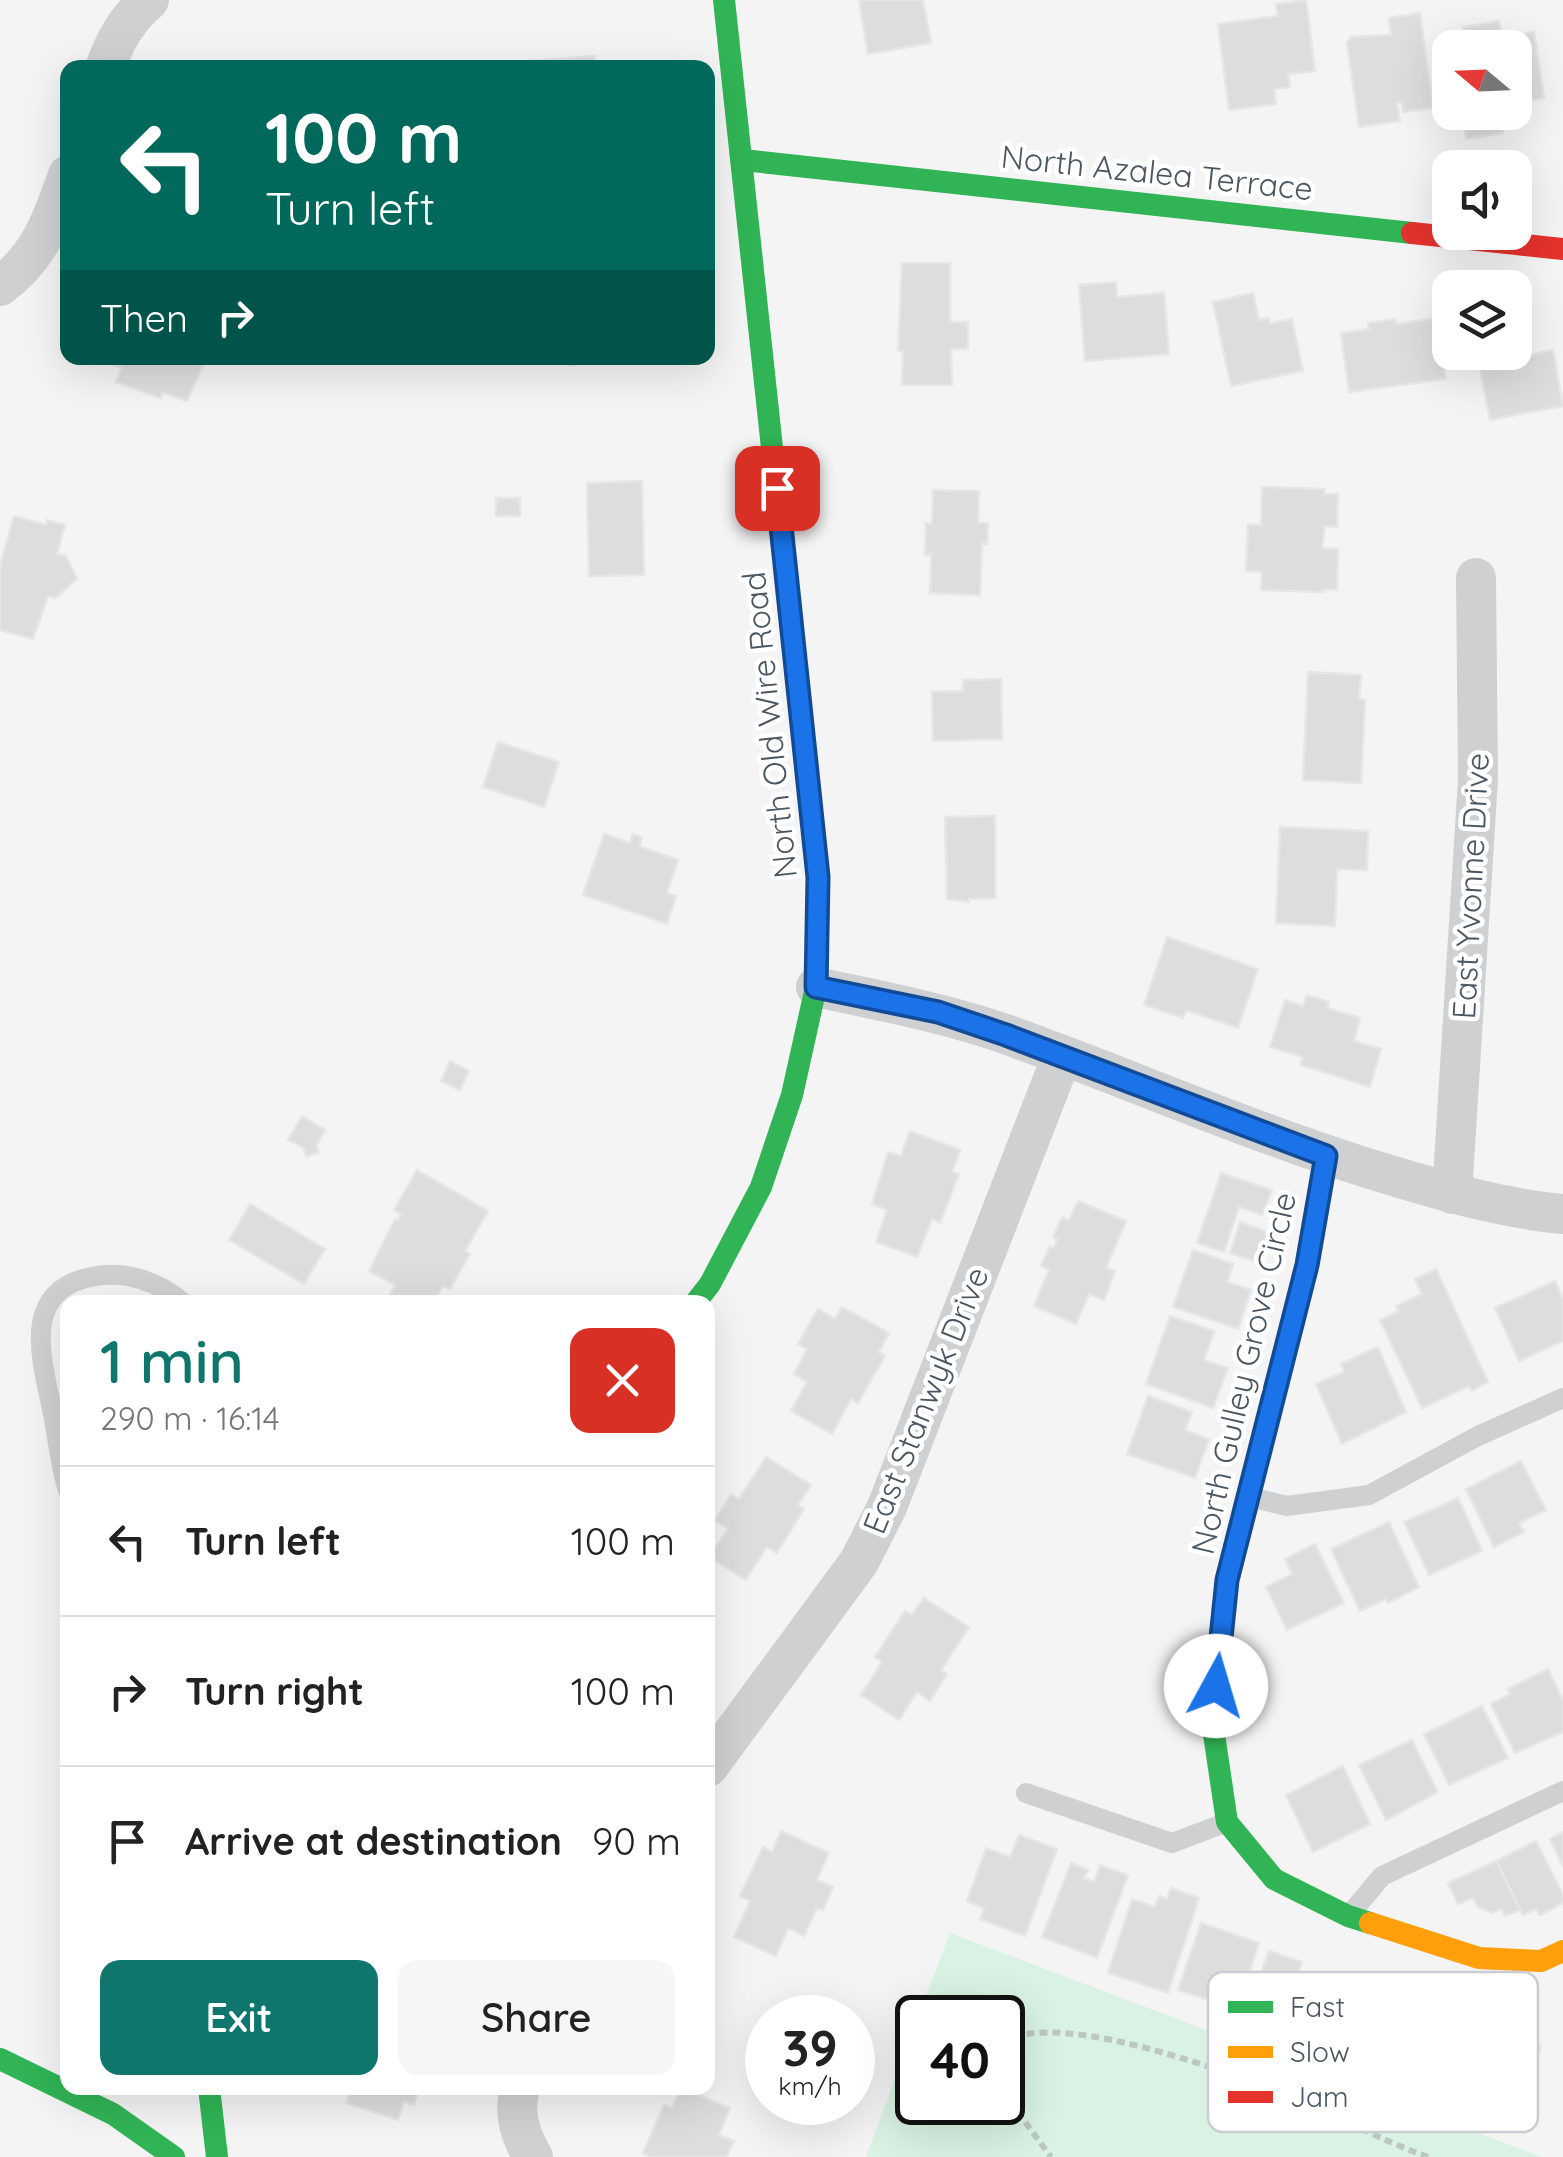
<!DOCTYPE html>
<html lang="en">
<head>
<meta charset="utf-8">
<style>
  :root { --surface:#fff; --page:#f6f6f6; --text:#222; --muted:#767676; --line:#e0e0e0; --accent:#0f766e }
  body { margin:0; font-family:Quicksand,sans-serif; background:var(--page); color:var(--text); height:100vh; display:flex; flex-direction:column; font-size:38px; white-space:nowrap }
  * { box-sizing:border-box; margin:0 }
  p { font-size:32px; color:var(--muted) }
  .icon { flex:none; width:55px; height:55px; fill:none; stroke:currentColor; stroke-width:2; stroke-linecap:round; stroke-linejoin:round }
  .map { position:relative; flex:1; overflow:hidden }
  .drawer { position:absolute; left:60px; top:1295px; width:655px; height:800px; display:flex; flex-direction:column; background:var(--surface); border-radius:20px; box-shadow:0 10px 40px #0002 }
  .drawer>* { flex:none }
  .banner { position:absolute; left:60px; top:60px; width:655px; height:305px; border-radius:20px; box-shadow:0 10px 40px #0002; background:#00695c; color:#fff; overflow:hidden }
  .needle { width:65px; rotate:289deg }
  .fabs { position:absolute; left:1432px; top:30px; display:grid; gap:20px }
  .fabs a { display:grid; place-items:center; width:100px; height:100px; border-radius:20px; background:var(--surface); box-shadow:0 10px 40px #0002; font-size:50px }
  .speed { position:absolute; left:745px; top:1995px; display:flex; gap:20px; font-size:50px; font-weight:700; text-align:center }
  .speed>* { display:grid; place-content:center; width:130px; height:130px; border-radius:50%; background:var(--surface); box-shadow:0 10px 40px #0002; line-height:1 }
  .speed small { font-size:25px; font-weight:400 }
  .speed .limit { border:5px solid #111; border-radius:15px; background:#fff; color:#111 }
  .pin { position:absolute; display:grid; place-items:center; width:85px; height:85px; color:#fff; margin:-42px; border-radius:20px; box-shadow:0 5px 15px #0006 }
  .me { position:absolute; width:110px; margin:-55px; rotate:6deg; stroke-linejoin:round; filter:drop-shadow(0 0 8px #0008) }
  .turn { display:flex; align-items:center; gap:35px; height:210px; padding:0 40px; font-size:45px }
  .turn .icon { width:130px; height:130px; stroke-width:2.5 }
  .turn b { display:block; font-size:70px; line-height:85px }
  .then { display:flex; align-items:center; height:95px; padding:0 40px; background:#0003; gap:20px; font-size:38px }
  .round { display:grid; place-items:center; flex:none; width:105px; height:105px; border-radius:20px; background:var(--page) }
  .head { display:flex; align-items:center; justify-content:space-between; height:170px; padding:0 40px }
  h1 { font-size:60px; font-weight:600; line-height:75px; color:var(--accent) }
  .button { display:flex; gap:20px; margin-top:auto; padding:20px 40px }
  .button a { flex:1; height:115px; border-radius:20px; background:var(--accent); color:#fff; font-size:40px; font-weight:600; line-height:115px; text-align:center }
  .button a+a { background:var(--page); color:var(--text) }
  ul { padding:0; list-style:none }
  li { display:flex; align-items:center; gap:30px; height:150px; padding:0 40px; border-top:2px solid var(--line) }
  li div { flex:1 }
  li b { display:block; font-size:38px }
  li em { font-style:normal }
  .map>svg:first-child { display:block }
</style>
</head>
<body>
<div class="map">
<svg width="1563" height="2157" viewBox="0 0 1563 2157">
  <rect width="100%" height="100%" fill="#f4f4f4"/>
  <!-- green -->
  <polygon fill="#d9f2e3" points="950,1933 1542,2157 866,2157 917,2019 918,2102 1002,2102 1002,2018 918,2017"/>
  <!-- building -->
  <g fill="#ddddde" stroke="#e5e6e7" stroke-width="2.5">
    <polygon points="859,0 923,0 931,43 868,54"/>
    <polygon points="1306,0 1315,71 1288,74 1290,87 1274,89 1276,104 1229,110 1218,24 1278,16 1276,4"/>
    <polygon points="1420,13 1433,108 1403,112 1402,102 1397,103 1400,121 1359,127 1347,43 1351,37 1391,35 1389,18"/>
    <polygon points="1499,21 1502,38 1534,32 1544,98 1518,103 1515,98 1515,48 1451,48 1465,44 1463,27"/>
    <polygon points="594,56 595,68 475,68 475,65"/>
    <polygon points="1462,112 1500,112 1503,133 1466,139"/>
    <polygon points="902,263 950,263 950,322 968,322 968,349 951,349 952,385 902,385 903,352 898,351"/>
    <polygon points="1116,282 1117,297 1164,293 1169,354 1085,361 1079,285"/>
    <polygon points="1253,293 1259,320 1269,318 1270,323 1292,319 1303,371 1231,386 1213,302"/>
    <polygon points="1437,318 1446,379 1349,392 1341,333 1369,329 1368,323 1395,319 1396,324"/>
    <polygon points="1515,324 1521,348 1528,347 1530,355 1553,350 1563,406 1490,420 1477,352 1515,352"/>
    <polygon points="108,358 206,358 187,401 162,392 161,398 116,382 122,368 106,362"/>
    <polygon points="568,358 636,358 636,359 569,365"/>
    <polygon points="642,481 644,575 589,576 587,483"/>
    <polygon points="1262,487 1325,489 1324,494 1338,494 1337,527 1325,526 1322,548 1338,549 1337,590 1323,589 1324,592 1261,590 1262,572 1246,571 1248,524 1261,525"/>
    <polygon points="933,490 979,491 978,523 988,523 987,544 982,543 980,595 930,593 931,554 925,555 926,523 932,524"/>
    <rect x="496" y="498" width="24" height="18"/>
    <polygon points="14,516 46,525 47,520 65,525 57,554 66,556 77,579 55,598 48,596 33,639 0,630 0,566"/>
    <polygon points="1308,672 1361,675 1359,699 1365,700 1361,783 1303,780"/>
    <polygon points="1001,679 1002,739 933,741 932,692 963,691 963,680"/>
    <polygon points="498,742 559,762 544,807 483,787"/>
    <polygon points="995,816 995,898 969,899 969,902 947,899 945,817"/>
    <polygon points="1280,827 1368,831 1367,870 1337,869 1335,926 1276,923"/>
    <polygon points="604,834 630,843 633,834 642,838 639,846 678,860 667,893 676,896 667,924 583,895"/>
    <polygon points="1167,937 1258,969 1238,1028 1186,1010 1183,1018 1144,1005"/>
    <polygon points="1307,995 1329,1002 1327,1008 1360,1018 1354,1041 1381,1049 1370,1087 1301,1065 1303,1057 1270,1047 1285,1000 1303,1006"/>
    <polygon points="450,1061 469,1071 460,1090 441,1081"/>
    <polygon points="302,1116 325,1130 316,1146 319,1152 306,1157 304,1148 288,1140"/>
    <polygon points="910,1131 960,1150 952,1172 959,1174 940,1223 932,1219 917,1257 876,1242 887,1210 872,1204 888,1152 901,1156"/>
    <polygon points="417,1170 488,1211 465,1251 470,1254 450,1289 443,1286 433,1302 386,1302 395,1285 369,1271 395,1219 398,1220 401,1215 394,1210"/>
    <polygon points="1221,1173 1272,1190 1262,1215 1239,1207 1224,1252 1197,1243"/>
    <polygon points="1078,1201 1126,1221 1106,1268 1115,1271 1104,1300 1089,1294 1076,1324 1034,1306 1049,1270 1041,1266 1050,1246 1054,1248 1057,1239 1053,1237 1062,1217 1069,1220"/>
    <polygon points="250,1204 325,1249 304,1284 229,1240"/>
    <polygon points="1240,1222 1271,1233 1260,1263 1230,1253"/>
    <polygon points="1193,1250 1233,1264 1227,1282 1251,1290 1238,1329 1173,1307"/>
    <polygon points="1436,1269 1488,1382 1471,1391 1469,1386 1422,1408 1380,1320 1399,1311 1396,1306 1422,1294 1415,1279"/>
    <polygon points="1555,1281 1563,1299 1563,1341 1519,1361 1495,1308"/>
    <polygon points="842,1307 889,1333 879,1352 885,1356 858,1403 851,1399 832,1434 791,1411 807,1382 794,1374 807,1349 798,1344 818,1309 835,1319"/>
    <polygon points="1170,1316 1214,1331 1204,1360 1228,1368 1213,1408 1146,1384"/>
    <polygon points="1378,1347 1406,1412 1342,1444 1316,1384 1344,1372 1341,1364"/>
    <polygon points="1148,1396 1192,1412 1185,1430 1209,1439 1195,1478 1127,1454"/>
    <polygon points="766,1457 811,1485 798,1505 804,1509 777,1553 767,1547 746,1580 709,1557 728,1529 715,1520 731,1494 739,1499"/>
    <polygon points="1521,1461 1546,1510 1519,1523 1524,1532 1494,1547 1466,1489"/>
    <polygon points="1458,1498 1482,1551 1429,1575 1404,1522"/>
    <polygon points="1389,1522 1419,1587 1388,1603 1386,1599 1360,1611 1331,1549"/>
    <polygon points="1315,1544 1344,1603 1287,1630 1266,1587 1292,1574 1285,1559"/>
    <polygon points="924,1598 969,1627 941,1670 947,1674 930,1701 917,1692 899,1720 861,1695 882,1662 875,1657 905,1611 912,1615"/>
    <polygon points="1548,1669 1563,1700 1563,1732 1515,1753 1491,1704 1510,1694 1508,1689"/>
    <polygon points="1482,1706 1508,1758 1449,1785 1424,1734"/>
    <polygon points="1412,1740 1438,1792 1386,1820 1359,1765"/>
    <polygon points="1343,1766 1370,1824 1313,1852 1286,1795"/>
    <polygon points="781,1831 829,1853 817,1880 833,1887 823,1910 817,1908 804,1936 788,1928 776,1956 734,1937 750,1901 740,1896 763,1847 772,1852"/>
    <polygon points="1563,1832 1563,1867 1550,1839"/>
    <polygon points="1019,1835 1057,1849 1025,1936 980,1919 984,1908 967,1901 986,1848 1010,1857"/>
    <polygon points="1536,1841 1563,1895 1563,1903 1540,1915 1536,1909 1523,1915 1496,1861"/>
    <polygon points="1496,1861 1520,1910 1505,1916 1502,1909 1492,1913 1478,1907 1473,1898 1458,1904 1448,1883"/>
    <polygon points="1071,1863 1088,1870 1084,1878 1094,1882 1100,1865 1128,1875 1097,1958 1042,1937"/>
    <polygon points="1171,1888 1199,1898 1168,1993 1108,1973 1132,1899 1155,1907 1159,1896 1167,1899"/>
    <polygon points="1201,1923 1259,1943 1237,2010 1178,1990"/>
    <polygon points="1269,1951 1302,1962 1294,1985 1322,1994 1300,2059 1238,2037"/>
    <polygon points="1478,2034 1502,2042 1505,2034 1541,2046 1520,2111 1489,2100 1485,2112 1455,2102"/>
    <polygon points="351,2088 419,2088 414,2105 404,2102 398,2120 346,2103"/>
    <polygon points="681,2088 730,2108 719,2135 734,2141 726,2157 651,2157 643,2153 664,2104 672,2108"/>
  </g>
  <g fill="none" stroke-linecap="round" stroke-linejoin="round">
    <!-- path -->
    <g stroke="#bcc7c4" stroke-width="6" stroke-dasharray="8 5" stroke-linecap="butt">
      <path d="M1002,2042C1064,2006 1257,2082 1321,2110C1357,2126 1391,2144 1428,2157"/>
      <polyline points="1002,2091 1051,2157"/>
    </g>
    <!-- lane -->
    <g stroke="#ced0d2" stroke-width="20">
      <path d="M68,1490C60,1465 58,1439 53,1414C42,1360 18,1289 96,1276C127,1271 159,1282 182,1302"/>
      <polyline points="1250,1497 1287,1506 1369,1495 1478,1436 1563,1398"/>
      <polyline points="1026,1793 1172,1843 1225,1823"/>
      <polyline points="1351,1913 1382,1876 1563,1791"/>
    </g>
    <!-- street -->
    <g stroke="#ced0d2" stroke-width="40">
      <path d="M105,68C115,40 127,19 149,0"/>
      <path d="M0,286C40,257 52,220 68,175"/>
      <path d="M816,987C881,1001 945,1013 1008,1035C1139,1082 1266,1139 1400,1178C1454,1194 1507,1209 1563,1214"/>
      <polyline points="1452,1194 1478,779 1476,578"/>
      <polyline points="708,1767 859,1562 887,1507 1062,1056"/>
      <path d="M520,2088C513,2113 520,2135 533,2157"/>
    </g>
    <!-- fast -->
    <g stroke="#30b455" stroke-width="22">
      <polyline points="743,160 1412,233"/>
      <polyline points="1326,1157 1307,1265 1227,1579 1212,1721 1227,1822 1274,1879 1348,1916 1370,1923"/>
      <polyline points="696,1302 710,1284 761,1187 792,1095 816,987 818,877 724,0"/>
      <polyline points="0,2059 113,2114 174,2157"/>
      <polyline points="209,2088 217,2157"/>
    </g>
    <!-- slow -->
    <polyline stroke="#ff9f0a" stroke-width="22" points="1370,1923 1479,1958 1541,1961 1563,1951"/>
    <!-- jam -->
    <polyline stroke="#e5322d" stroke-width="22" points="1412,233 1563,249"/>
  </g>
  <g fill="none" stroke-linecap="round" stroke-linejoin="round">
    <!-- route casing -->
    <g stroke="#114b97" stroke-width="25">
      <polyline id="route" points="777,488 818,877 816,987 938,1012 1006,1035 1326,1156 1307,1265 1227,1580 1216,1686"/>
    </g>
    <!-- route -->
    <use href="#route" stroke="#1a73e8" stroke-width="18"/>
  </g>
  <g text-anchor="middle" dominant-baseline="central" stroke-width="9" stroke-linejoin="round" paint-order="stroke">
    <!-- street labels -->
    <g font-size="32" fill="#4a5661" stroke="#fff">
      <text transform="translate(1157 172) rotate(6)">North Azalea Terrace</text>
      <text transform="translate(769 725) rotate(-96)">North Old Wire Road</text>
      <text transform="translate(1470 886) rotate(-87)">East Yvonne Drive</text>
      <text transform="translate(1243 1373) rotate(-77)">North Gulley Grove Circle</text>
      <text transform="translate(925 1400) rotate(-68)">East Stanwyk Drive</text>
    </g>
  </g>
  <!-- legend -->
  <rect x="1208" y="1972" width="330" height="160" rx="15" fill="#fff" stroke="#c9ccd0" stroke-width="2.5"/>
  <rect x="1228" y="2001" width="45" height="12" fill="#30b455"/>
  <rect x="1228" y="2046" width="45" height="12" fill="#ff9f0a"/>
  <rect x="1228" y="2091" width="45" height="12" fill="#e5322d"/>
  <g font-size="28" fill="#4a5661">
    <text x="1290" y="2017">Fast</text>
    <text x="1290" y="2062">Slow</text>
    <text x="1290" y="2107">Jam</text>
  </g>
</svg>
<div class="fabs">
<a><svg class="needle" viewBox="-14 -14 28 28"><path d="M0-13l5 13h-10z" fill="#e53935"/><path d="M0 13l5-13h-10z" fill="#767676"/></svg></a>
<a><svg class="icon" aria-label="sound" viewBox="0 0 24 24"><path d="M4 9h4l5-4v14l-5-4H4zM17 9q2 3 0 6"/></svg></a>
<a><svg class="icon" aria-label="layers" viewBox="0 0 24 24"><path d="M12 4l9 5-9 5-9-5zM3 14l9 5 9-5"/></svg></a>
</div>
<div class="speed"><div>39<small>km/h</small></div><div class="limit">40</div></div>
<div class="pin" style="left:777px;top:488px;background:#d93025"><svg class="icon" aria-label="arrive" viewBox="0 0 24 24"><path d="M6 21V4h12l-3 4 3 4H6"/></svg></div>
<svg class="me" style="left:1216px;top:1686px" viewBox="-20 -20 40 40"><circle r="19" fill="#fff"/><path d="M0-13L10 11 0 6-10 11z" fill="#1a73e8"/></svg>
<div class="banner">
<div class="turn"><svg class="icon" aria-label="left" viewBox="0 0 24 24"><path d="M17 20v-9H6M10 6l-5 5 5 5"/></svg><div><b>100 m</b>Turn left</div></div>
<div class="then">Then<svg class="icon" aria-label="right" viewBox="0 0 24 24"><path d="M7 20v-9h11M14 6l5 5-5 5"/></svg></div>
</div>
<section class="drawer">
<div class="head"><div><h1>1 min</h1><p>290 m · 16:14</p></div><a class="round" style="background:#d93025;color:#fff"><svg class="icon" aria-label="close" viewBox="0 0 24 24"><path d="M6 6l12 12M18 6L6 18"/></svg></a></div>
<ul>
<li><svg class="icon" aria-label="left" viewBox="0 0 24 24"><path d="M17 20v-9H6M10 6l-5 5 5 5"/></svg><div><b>Turn left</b></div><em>100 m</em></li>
<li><svg class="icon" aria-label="right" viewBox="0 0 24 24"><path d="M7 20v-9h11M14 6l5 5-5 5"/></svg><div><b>Turn right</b></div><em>100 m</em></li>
<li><svg class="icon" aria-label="arrive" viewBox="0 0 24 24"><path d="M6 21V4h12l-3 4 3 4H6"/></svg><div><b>Arrive at destination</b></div><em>90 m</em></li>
</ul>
<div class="button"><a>Exit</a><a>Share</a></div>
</section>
</div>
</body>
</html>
